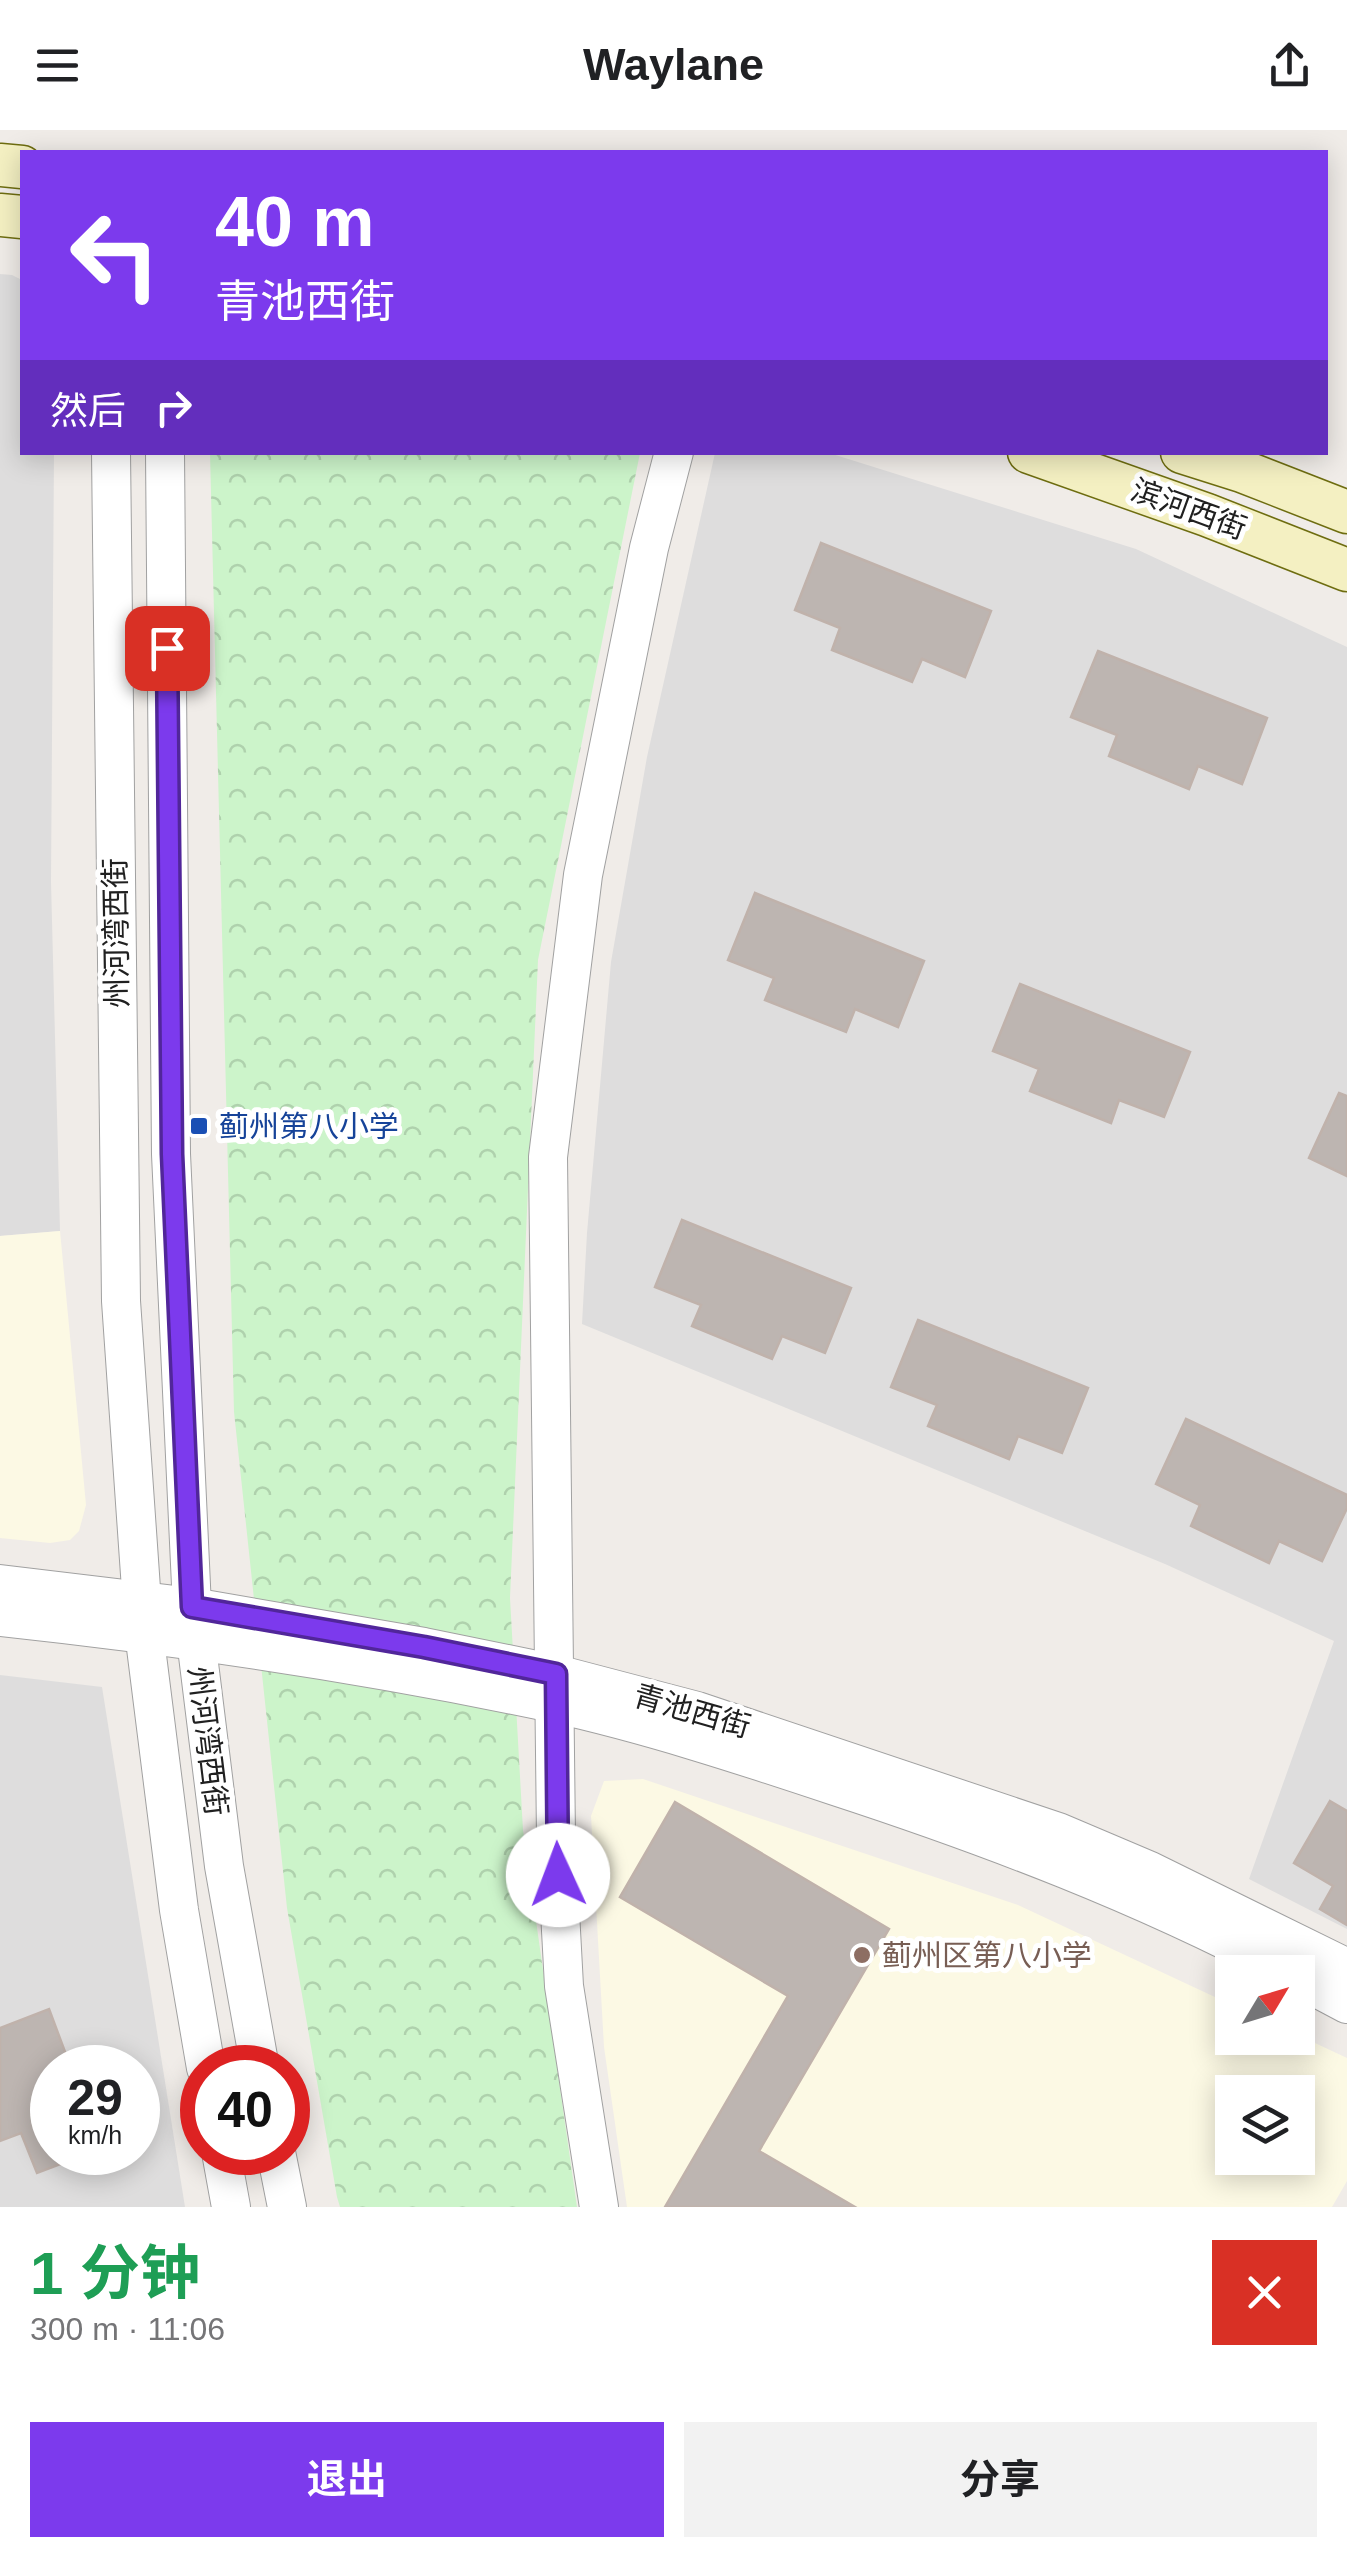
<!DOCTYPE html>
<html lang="zh">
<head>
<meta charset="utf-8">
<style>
  :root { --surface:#fff; --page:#f2f2f2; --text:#202124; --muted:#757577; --accent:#7c3aed }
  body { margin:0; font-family:Arial,"Noto Sans SC",sans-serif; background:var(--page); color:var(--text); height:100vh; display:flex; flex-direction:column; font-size:38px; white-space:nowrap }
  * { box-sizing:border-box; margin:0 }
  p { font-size:32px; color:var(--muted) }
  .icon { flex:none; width:55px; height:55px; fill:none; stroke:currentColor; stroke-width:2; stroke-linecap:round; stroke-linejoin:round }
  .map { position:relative; height:2077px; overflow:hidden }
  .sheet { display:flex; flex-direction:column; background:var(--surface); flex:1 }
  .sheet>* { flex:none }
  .banner { position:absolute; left:20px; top:20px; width:1308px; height:305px; border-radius:0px; box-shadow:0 5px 25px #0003; background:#7c3aed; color:#fff; overflow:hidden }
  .needle { width:65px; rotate:52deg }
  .fabs { position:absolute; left:1215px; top:1825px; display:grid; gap:20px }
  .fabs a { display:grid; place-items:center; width:100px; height:100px; border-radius:0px; background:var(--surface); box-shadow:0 5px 25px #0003; font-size:50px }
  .speed { position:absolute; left:30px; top:1915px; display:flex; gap:20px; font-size:50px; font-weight:700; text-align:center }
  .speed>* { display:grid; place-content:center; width:130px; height:130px; border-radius:50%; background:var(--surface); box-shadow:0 5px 25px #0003; line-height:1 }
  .speed small { font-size:25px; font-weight:400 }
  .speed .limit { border:15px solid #d22; background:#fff; color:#111 }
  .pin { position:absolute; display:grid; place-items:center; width:85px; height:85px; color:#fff; margin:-42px; border-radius:20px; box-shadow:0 5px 15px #0006 }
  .me { position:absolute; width:110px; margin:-55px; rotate:358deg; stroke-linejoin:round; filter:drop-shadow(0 0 8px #0008) }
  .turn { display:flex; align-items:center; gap:35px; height:210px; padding:0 30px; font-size:45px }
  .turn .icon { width:130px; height:130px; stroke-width:2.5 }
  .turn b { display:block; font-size:70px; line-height:85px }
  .then { display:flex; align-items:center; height:95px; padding:0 30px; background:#0003; gap:20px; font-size:38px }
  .round { display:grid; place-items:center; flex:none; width:105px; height:105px; border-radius:0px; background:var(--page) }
  .summary { display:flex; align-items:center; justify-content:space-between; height:170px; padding:0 30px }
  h1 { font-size:60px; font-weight:700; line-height:75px; color:#1e9e55 }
  .primary-button { display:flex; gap:20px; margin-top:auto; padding:20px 30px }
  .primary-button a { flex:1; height:115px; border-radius:0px; background:var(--accent); color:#fff; font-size:40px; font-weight:700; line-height:115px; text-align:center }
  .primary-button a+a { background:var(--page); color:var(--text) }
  header { display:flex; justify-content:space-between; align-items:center; height:130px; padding:0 30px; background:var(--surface); font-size:45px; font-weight:700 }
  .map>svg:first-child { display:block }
</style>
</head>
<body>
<header><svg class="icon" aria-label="menu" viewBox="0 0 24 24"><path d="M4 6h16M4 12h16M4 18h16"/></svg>Waylane<svg class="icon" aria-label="share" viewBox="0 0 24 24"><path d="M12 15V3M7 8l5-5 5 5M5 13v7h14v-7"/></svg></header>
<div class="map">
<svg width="1347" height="2077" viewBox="0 0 1347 2077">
  <defs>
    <pattern id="park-crowns" width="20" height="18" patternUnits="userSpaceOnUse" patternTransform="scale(2.5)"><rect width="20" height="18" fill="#ccf4ca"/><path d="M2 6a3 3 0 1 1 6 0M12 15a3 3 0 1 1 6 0" fill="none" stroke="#afd1ad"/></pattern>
  </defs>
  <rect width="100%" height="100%" fill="#f0ece8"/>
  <!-- residential -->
  <g fill="#dedddd" fill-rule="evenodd">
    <polygon points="0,144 12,145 22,150 22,322 54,323 51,752 60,1101 0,1106"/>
    <polygon points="715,323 829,323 1136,419 1347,517 1347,1799 1249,1749 1334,1511 1165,1434 582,1194 587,1103 611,832 647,627"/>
    <path d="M0,1545L102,1557L185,2077H0ZM52,1938H138V2022H52Z"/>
  </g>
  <!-- education -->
  <g fill="#fcf9e4" fill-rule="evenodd">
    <polygon points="60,1101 86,1375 79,1401 70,1410 50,1413 0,1408 0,1106"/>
    <path d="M643,1649L1018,1775L1232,1875V1908H1298V1905L1347,1928V2051L1332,2077H627L604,1917L591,1686L604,1651ZM1232,1962H1298V2028H1232Z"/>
  </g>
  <!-- park -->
  <polygon fill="url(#park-crowns)" points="210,323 640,323 538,830 510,1468 523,1700 577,2077 340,2077 337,2067 287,1778 234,1282"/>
  <!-- building -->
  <g fill="#bdb5b1" stroke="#c0b2ab" stroke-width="2.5">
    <polygon points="821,413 991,481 965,547 922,529 912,552 832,520 840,498 795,480"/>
    <polygon points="1098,521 1267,588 1242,654 1198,636 1189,659 1109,626 1117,605 1071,587"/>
    <polygon points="755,763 924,831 898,897 855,879 846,902 765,870 774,848 728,830"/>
    <polygon points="1020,854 1190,922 1164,987 1119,970 1111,993 1030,961 1039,939 993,921"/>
    <polygon points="1339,963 1347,966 1347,1046 1309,1028"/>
    <polygon points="682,1090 851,1158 825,1223 782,1206 772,1229 692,1196 701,1175 655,1157"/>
    <polygon points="918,1190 1088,1258 1062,1323 1018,1306 1009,1329 928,1296 937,1275 891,1257"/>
    <polygon points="1186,1289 1347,1365 1347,1378 1322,1431 1279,1411 1269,1433 1191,1396 1200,1375 1156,1354"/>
    <polygon points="1330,1671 1347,1681 1347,1795 1320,1779 1333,1756 1294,1733"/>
    <polygon points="675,1672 889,1799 759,2021 855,2077 665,2077 788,1866 620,1767"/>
    <polygon points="49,1879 71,1938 52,1938 52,2022 92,2022 37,2043 21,2003 0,2011 0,1898"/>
  </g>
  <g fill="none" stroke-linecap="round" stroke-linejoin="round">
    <!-- tertiary casing -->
    <g stroke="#a1a1a1" stroke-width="40">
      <g id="tertiary">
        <polyline points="111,322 121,1171 144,1502 179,1780 206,1938"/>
        <polyline points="165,322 171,1024 192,1477 224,1736 260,1938"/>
        <polyline points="0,1454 192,1477 424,1517 556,1544 697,1581 1058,1702 1150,1741 1347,1838"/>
        <path d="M0,1487C185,1507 369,1534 552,1573C647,1594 742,1625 835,1656C991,1707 1143,1765 1288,1842"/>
        <polyline points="1298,1848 1347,1874"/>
        <polyline points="221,2022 231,2077"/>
        <polyline points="276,2022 287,2077"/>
        <polyline points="599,2077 564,1856 556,1708 548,1027 583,745 649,418 674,322"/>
      </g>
    </g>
    <!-- secondary casing -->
    <g stroke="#6e6d10" stroke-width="45">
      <g id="secondary">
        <polyline points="0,35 22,37"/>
        <polyline points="0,85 22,87"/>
        <polyline points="1029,322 1207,385 1347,440"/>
        <polyline points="1182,322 1242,341 1347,382"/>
      </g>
    </g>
    <!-- tertiary -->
    <use href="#tertiary" stroke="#fff" stroke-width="38"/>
    <!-- secondary -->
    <use href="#secondary" stroke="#f4f0c2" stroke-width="42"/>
  </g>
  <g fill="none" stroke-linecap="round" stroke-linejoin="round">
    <!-- route casing -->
    <g stroke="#51269a" stroke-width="25">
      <polyline id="route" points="167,518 172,1024 192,1477 424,1517 556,1544 558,1745"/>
    </g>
    <!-- route -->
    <use href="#route" stroke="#7c3aed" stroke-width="18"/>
  </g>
  <!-- markers -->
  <rect fill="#1a4fb4" stroke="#fff" stroke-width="4" x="189" y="986" width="20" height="20" rx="5"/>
  <circle fill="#8d6e63" stroke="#fff" stroke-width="4" cx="862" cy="1825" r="10"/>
  <g text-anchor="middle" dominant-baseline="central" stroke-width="10" stroke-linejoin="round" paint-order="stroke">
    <!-- street labels -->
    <g font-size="30" fill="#202020" stroke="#fff">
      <text transform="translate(1189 379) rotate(20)">滨河西街</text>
      <text transform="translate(116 803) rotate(-91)">州河湾西街</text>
      <text transform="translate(692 1581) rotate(16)">青池西街</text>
      <text transform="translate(208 1611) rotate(83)">州河湾西街</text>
    </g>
    <!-- transit labels -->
    <g font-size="30" fill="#164399" stroke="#fff" text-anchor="start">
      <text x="219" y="996">蓟州第八小学</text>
    </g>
    <!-- education labels -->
    <g font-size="30" fill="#785e54" stroke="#fff" text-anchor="start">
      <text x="882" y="1825">蓟州区第八小学</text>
    </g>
  </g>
</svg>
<div class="fabs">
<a><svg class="needle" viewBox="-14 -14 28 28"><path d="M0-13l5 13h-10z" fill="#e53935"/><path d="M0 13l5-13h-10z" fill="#757577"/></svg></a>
<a><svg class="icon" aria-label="layers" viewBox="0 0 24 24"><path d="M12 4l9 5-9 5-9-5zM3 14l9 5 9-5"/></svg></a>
</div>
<div class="speed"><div>29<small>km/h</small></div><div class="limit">40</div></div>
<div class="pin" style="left:167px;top:518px;background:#d93025"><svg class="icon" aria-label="arrive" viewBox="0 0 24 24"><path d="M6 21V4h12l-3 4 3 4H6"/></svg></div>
<svg class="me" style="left:558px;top:1745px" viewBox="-20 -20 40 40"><circle r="19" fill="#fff"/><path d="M0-13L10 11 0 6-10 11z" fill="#7c3aed"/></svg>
<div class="banner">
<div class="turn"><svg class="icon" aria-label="left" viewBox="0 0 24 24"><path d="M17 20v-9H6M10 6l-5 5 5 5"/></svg><div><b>40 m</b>青池西街</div></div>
<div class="then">然后<svg class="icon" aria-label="right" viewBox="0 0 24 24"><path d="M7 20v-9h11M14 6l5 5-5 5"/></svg></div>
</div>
</div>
<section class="sheet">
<div class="summary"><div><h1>1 分钟</h1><p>300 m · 11:06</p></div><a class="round" style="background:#d93025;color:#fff"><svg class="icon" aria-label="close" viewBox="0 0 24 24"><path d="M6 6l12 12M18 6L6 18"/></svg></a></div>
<div class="primary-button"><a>退出</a><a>分享</a></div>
</section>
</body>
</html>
